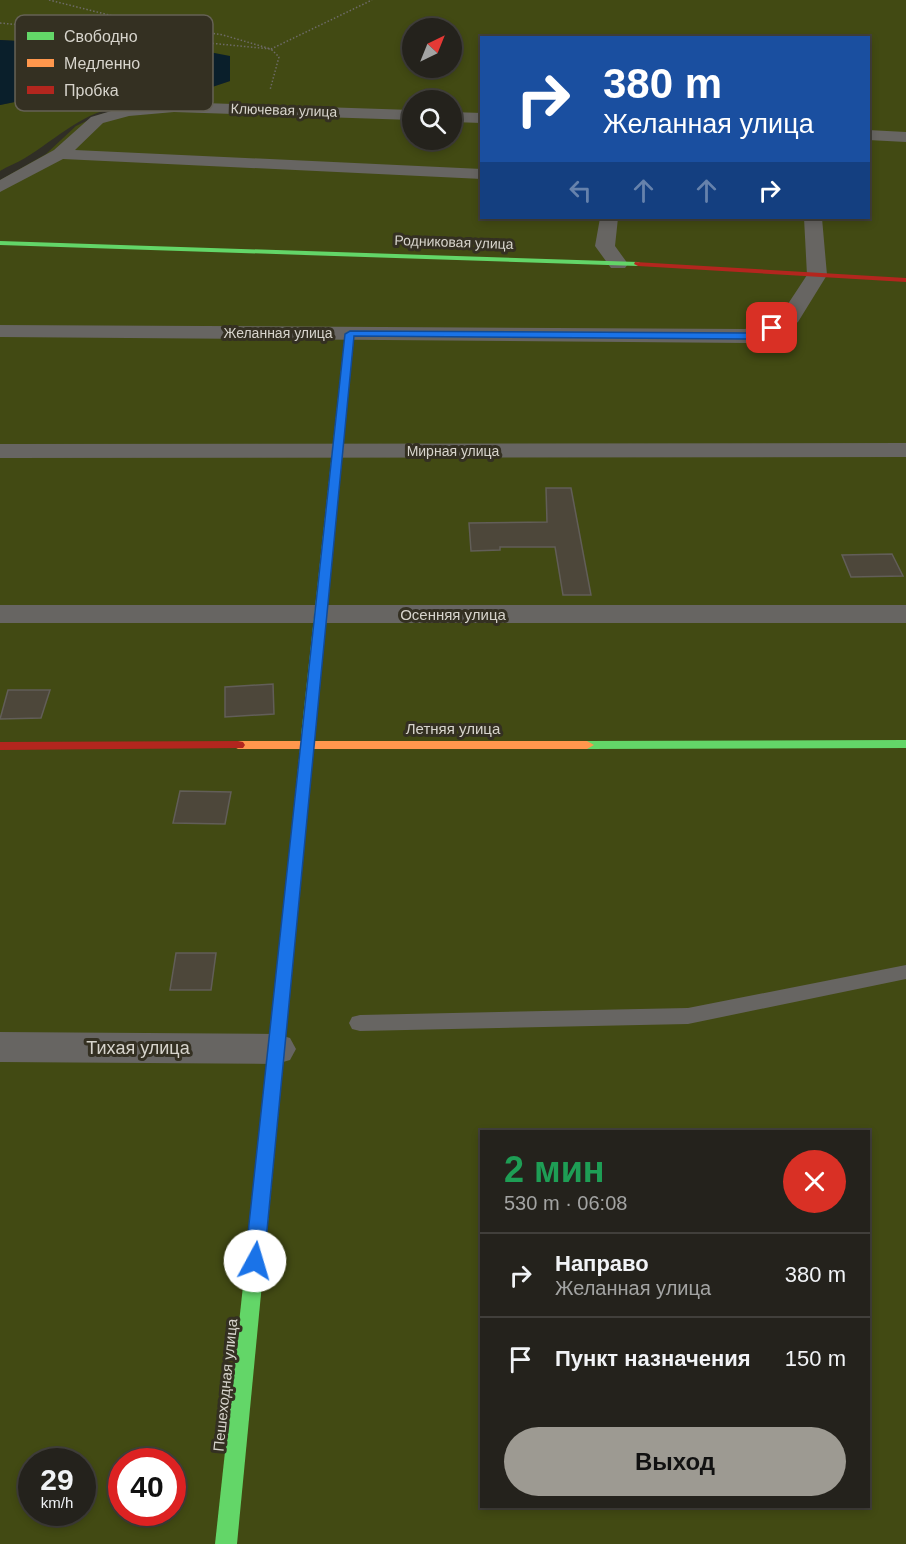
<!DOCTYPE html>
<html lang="ru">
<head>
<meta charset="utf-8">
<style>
  :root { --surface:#24221c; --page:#2c2a25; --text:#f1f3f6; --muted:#a3a4a3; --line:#413f3b; --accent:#9d9a92 }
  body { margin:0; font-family:Helvetica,sans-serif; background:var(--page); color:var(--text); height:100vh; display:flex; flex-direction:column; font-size:22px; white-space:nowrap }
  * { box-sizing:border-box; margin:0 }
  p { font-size:20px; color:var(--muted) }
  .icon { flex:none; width:33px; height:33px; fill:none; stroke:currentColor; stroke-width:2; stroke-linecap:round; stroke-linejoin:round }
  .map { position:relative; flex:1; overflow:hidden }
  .panel { position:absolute; left:480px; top:1130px; width:390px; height:378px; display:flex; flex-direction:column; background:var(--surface); border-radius:0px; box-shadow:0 3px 9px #0003,0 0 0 2px var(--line) }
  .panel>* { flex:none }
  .hud { position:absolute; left:480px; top:36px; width:390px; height:183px; border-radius:0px; box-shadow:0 3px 9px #0003,0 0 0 2px var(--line); background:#1a4fa0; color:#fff; overflow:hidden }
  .needle { width:39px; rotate:43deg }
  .tools { position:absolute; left:402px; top:18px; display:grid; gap:12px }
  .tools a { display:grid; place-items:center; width:60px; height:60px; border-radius:50%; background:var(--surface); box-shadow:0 3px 9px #0003,0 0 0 2px var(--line); font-size:30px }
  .speed { position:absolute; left:18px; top:1448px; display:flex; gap:12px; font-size:30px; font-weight:700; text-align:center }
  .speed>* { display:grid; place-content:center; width:78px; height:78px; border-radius:50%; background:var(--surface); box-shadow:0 3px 9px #0003,0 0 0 2px var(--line); line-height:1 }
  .speed small { font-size:15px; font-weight:400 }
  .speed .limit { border:9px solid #d22; background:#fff; color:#111 }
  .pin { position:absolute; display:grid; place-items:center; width:51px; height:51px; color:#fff; margin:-26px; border-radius:12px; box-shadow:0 3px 9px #0006 }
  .me { position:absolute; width:66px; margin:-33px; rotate:6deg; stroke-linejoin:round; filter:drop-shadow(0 0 4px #0008) }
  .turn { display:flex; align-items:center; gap:21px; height:126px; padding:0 24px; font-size:27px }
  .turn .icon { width:78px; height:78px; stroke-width:2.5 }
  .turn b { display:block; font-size:42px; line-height:51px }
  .lanes { display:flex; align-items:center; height:57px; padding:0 24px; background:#0003; justify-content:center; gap:30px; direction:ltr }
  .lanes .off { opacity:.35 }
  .round { display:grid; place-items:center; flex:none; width:63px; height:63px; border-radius:32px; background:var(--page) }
  .head { display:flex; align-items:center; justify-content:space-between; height:102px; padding:0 24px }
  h1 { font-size:36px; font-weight:600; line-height:45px; color:#1e9e55 }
  .action { display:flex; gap:12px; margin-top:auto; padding:12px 24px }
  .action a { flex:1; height:69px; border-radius:36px; background:var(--accent); color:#111; font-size:24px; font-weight:600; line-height:69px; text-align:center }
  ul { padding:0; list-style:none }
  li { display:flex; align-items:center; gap:18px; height:84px; padding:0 24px; border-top:2px solid var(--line) }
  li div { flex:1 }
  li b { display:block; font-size:22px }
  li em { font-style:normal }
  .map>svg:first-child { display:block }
</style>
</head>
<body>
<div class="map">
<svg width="906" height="1544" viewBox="0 0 906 1544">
  <rect width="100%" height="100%" fill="#302e26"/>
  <!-- green -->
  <path fill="#424a13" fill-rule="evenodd" d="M0,0H906V1544H0V180L46,154L76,126L101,114L130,108C90,104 57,139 25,158C17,163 8,166 0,171V105L44,96L171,93L203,90L230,81L204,51L0,40ZM412,28H452V68H412ZM482,38H868V218H482ZM412,100H452V140H412ZM482,1131H868V1506H482ZM32,1461H82V1512H32ZM122,1461H172V1512H122Z"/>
  <!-- water -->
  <polygon fill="#0a1f2b" points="0,40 204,51 230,56 230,81 203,90 171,93 44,96 0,105"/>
  <!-- building -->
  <g fill="#4d473a" stroke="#625e58" stroke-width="1.5">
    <polygon points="546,488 571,488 591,595 563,595 555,547 500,547 500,550 471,551 469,523 547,522"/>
    <polygon points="892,554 903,576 851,577 842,555"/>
    <polygon points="273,684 274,714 225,717 225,687"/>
    <polygon points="8,690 50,690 41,718 0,719"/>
    <polygon points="180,791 231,792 225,824 173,823"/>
    <polygon points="176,953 216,953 211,990 170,990"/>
  </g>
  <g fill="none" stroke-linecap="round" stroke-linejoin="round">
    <!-- path -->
    <g stroke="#6e6b68" stroke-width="1.5" stroke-dasharray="1.5 2" stroke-linecap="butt">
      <polyline points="49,0 117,17 223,35 271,49 372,0"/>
      <polyline points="0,23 271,49 279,57 270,90"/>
    </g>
    <!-- lane -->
    <polygon fill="#676562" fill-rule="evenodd" points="906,965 906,979 688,1024 360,1031 352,1029 349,1023 352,1017 360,1015 688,1008"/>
    <!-- street -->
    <g fill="#676562" fill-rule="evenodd">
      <polygon points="174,102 412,110 412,120 174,112 129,116 103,123 75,150 482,169 482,179 63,159 0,192 0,180 54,150 91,117 128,106"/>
      <polygon points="452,112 482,113 482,123 452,122"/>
      <polygon points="868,130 906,132 906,142 868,140"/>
      <polygon points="600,218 618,218 615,246 628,264 625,268 611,268 595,246"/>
      <polygon points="804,218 822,218 827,275 798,322 780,333 746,343 0,337 0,325 745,329 764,323 782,313 807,275"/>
      <polygon points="906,443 906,457 0,458 0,444"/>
      <rect x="0" y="605" width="906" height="18"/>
      <polygon points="0,1032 276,1034 290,1038 296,1049 290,1060 276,1064 0,1062"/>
    </g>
    <!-- fast -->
    <g fill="#63d668" fill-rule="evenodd">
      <polygon points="0,241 638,262 642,264 638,266 0,245"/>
      <polygon points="349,331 353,334 315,736 308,740 301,736 345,334"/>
      <polygon points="906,740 906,748 587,749 580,745 587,741"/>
      <polygon points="275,1059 281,1061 283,1065 237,1544 215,1544 267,1065 269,1061"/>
    </g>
    <!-- slow -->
    <polygon fill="#ff974d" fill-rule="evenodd" points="308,732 315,736 314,741 587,741 594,745 587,749 313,749 283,1065 281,1069 275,1071 269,1069 267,1065 300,749 238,749 231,745 238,741 301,741 303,733"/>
    <!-- jam -->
    <g fill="#b3261e" fill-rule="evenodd">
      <polygon points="635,262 906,278 906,282 638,266 634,264"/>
      <polygon points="238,741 243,742 245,745 243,748 0,750 0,742"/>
    </g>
  </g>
  <!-- route -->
  <polygon fill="#1a73e8" stroke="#114b97" stroke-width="1.5" points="769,326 777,328 746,339 354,336 264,1261 261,1267 255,1269 248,1267 245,1261 345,334 350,331 746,333"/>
  <g text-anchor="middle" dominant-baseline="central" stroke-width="6" stroke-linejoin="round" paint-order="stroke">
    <!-- far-street labels -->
    <g font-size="14" fill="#d7d4cc" stroke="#343022">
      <text transform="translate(284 110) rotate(2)">Ключевая улица</text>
      <text transform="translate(454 242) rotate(2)">Родниковая улица</text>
      <text x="278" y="333">Желанная улица</text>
      <text x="453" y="451">Мирная улица</text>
    </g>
    <!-- street labels -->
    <g font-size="15" fill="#d7d4cc" stroke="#343022">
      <text x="453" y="614">Осенняя улица</text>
      <text x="453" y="728">Летняя улица</text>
      <text transform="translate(225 1385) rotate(-84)">Пешеходная улица</text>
    </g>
    <!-- near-street labels -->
    <g font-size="18" fill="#d7d4cc" stroke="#343022">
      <text x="138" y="1048">Тихая улица</text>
    </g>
  </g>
  <!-- legend -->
  <rect x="15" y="15" width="198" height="96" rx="9" fill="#343022" stroke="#656155" stroke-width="1.5"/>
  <rect x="27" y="32" width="27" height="8" fill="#63d668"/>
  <rect x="27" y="59" width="27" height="8" fill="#ff974d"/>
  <rect x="27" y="86" width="27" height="8" fill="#b3261e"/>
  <g font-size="16" fill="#d7d4cc">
    <text x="64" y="42">Свободно</text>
    <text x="64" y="69">Медленно</text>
    <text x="64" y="96">Пробка</text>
  </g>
</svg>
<div class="tools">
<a><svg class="needle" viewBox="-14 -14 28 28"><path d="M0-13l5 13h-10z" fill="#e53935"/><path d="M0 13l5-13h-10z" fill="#a3a4a3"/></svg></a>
<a><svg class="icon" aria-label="search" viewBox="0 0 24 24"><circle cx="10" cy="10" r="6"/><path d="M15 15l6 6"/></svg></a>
</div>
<div class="speed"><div>29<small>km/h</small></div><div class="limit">40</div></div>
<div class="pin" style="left:772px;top:328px;background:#d93025"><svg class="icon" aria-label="arrive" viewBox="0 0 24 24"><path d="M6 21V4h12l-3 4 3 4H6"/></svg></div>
<svg class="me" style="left:255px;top:1261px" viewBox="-20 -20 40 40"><circle r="19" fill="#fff"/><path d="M0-13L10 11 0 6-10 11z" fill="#1a73e8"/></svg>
<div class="hud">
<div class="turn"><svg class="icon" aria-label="right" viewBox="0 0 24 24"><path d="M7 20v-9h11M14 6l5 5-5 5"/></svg><div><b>380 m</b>Желанная улица</div></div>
<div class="lanes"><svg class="icon off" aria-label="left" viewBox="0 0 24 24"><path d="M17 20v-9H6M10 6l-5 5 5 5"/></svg><svg class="icon off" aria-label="ahead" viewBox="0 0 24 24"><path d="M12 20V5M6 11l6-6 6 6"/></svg><svg class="icon off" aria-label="ahead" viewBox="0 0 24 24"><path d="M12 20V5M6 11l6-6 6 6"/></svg><svg class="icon" aria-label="right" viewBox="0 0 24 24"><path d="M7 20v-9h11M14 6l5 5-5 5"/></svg></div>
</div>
<section class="panel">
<div class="head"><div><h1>2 мин</h1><p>530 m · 06:08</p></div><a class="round" style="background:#d93025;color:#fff"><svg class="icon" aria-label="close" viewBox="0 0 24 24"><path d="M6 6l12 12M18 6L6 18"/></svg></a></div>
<ul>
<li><svg class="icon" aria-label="right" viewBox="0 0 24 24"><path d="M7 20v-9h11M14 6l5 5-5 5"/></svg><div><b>Направо</b><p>Желанная улица</p></div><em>380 m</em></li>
<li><svg class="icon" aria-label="arrive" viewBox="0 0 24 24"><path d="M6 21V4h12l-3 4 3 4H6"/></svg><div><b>Пункт назначения</b></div><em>150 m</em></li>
</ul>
<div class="action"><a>Выход</a></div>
</section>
</div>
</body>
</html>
